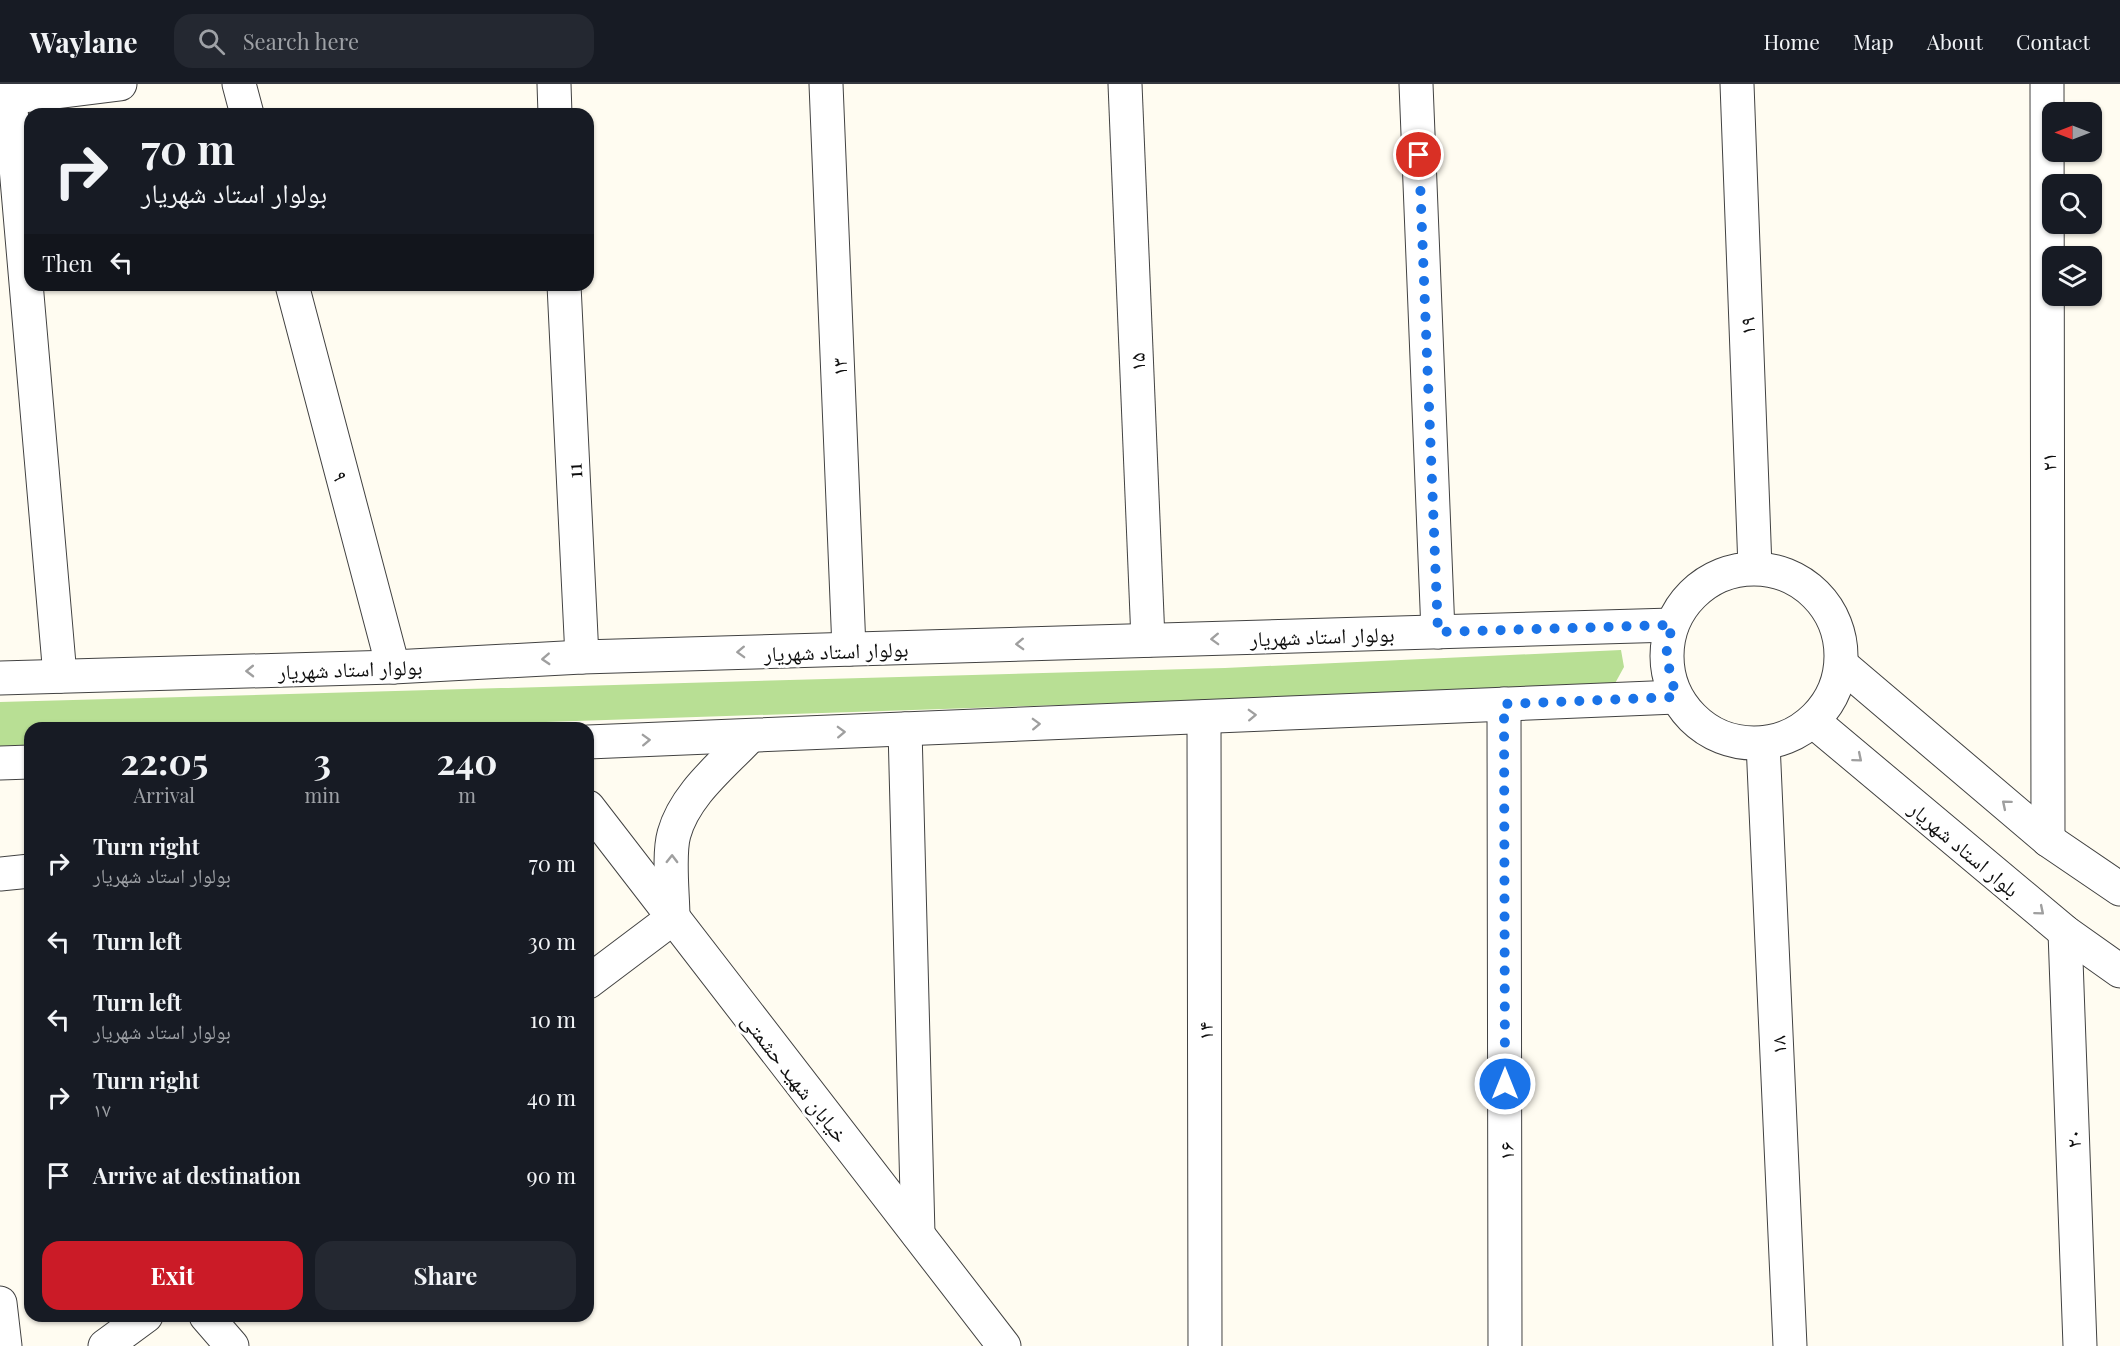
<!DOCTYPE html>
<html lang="en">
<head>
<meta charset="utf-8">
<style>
  :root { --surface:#171b24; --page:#242831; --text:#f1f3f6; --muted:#9ea1a6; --line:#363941; --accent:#cb1b27 }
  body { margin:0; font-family:"Playfair Display","Noto Naskh Arabic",serif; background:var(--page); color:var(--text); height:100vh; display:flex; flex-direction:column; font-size:22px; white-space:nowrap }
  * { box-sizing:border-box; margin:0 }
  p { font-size:20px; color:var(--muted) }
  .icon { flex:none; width:33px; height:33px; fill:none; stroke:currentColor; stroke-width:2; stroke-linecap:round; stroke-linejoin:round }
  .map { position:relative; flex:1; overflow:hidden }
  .drawer { position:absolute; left:24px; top:638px; width:570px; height:600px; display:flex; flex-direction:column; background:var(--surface); border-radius:18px; box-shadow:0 2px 4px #0004 }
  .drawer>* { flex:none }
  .banner { position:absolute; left:24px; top:24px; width:570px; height:183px; border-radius:18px; box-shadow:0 2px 4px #0004; background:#171b24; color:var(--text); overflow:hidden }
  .needle { width:39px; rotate:270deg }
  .controls { position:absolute; left:2042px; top:18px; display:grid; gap:12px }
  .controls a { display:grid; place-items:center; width:60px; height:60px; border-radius:12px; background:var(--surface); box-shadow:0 2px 4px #0004; font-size:30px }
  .pin { position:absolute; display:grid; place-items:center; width:51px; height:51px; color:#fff; margin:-26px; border:3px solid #fff; border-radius:50%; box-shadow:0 2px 6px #0007 }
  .me { position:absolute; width:66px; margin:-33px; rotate:0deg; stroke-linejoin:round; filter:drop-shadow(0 0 4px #0008) }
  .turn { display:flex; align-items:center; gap:21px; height:126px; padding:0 18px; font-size:27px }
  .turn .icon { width:78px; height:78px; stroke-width:2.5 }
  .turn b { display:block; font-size:42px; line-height:51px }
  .then { display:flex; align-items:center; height:57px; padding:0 18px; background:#0003; gap:12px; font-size:22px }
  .eta { display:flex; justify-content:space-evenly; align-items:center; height:102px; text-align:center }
  .eta b { font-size:36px; font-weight:700; line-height:42px }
  .action { display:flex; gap:12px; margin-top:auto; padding:12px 18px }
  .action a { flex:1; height:69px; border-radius:18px; background:var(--accent); color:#fff; font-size:24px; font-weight:700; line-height:69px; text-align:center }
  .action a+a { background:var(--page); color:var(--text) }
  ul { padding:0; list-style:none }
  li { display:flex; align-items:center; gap:18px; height:78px; padding:0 18px }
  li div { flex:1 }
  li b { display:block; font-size:22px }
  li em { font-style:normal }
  header { display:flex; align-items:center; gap:36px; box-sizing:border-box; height:84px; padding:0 30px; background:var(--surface); border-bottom:2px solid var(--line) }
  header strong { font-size:28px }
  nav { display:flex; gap:33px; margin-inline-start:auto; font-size:21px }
  .search { width:420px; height:54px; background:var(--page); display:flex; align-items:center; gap:15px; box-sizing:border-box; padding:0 21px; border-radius:18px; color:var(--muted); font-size:22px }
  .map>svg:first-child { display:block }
</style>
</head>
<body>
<header>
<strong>Waylane</strong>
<div class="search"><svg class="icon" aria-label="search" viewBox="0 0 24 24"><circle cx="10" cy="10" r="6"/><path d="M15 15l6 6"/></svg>Search here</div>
<nav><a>Home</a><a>Map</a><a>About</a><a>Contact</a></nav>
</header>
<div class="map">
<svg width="2120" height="1262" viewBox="0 0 2120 1262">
  <rect width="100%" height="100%" fill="#fffcf1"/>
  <!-- forest -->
  <polygon fill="#b8df94" points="1621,566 1624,583 1613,603 393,643 30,644 30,661 0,662 0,618 1225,584"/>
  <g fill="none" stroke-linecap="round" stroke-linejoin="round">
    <!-- minor casing -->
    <g stroke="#424242" stroke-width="35">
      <g id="minor">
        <polyline points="554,0 555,30"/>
        <polyline points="826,0 849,565"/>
        <polyline points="1125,0 1148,556"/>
        <polyline points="1416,0 1438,548"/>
        <polyline points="1737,0 1755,484"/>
        <polyline points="2047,0 2048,756"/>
        <polyline points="10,14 60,592"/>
        <polyline points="0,15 120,0"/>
        <polyline points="564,201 582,573"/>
        <polyline points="1504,620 1505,1262"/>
        <polyline points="1204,633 1205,1262"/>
        <polyline points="905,645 918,1150"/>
        <polyline points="1763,659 1790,1262"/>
        <polyline points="0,790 30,787"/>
        <polyline points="2065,848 2080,1262"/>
        <polyline points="0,1219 5,1262"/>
        <polyline points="206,1232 232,1262"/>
      </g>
    </g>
    <!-- tertiary casing -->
    <g stroke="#424242" stroke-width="35">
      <g id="tertiary">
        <polyline points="239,0 247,30"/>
        <polyline points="292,201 393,583"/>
        <circle cx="1754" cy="572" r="87"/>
        <polyline points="1842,581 2048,756 2120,805"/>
        <polyline points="0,594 393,583 582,573 1672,541"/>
        <polyline points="1813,637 2065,848 2120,887"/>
        <polyline points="588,658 1676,613"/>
        <polyline points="0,679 30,678"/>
        <polyline points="588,723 1004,1262"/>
        <path d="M588,898L673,834C673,811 668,771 674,750C685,710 723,681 750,652"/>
        <polyline points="105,1262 146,1232"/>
      </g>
    </g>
    <!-- minor -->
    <use href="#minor" stroke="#fff" stroke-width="33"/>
    <!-- tertiary -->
    <use href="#tertiary" stroke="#fff" stroke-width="33"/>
  </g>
  <!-- one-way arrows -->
  <defs><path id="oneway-chevron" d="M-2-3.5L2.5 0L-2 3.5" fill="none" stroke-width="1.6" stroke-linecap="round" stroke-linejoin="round" transform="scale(1.5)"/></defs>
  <g stroke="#9f9f9f">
    <use href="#oneway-chevron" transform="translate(1215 555) rotate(178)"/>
    <use href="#oneway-chevron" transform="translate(1020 560) rotate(178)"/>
    <use href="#oneway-chevron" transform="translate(741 568) rotate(178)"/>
    <use href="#oneway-chevron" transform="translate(546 575) rotate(177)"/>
    <use href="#oneway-chevron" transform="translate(250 587) rotate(179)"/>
    <use href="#oneway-chevron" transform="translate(1252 631) rotate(-2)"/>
    <use href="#oneway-chevron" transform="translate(1036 640) rotate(-2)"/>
    <use href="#oneway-chevron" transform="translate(841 648) rotate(-2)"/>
    <use href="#oneway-chevron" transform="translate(646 656) rotate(-2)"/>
    <use href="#oneway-chevron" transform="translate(1858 674) rotate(40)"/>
    <use href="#oneway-chevron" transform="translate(2006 720) rotate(-140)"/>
    <use href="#oneway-chevron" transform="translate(672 775) rotate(-89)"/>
    <use href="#oneway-chevron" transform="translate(2040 827) rotate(40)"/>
  </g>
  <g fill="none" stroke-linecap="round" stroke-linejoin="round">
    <!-- route -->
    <polyline stroke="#1a73e8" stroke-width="10" stroke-dasharray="0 18" points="1419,71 1438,548 1672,541 1666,571 1676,613 1504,620 1505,1000"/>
  </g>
  <g text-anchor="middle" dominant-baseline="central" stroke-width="6" stroke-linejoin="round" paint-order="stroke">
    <!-- street labels -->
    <g font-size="21" fill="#0f0f0f" stroke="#fff">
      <text transform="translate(1746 242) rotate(-92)">۱۹</text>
      <text transform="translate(1136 278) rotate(-92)">۱۵</text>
      <text transform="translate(838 283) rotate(-92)">۱۳</text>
      <text transform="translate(2047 378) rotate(-90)">۲۱</text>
      <text transform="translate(573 387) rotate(-93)">11</text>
      <text transform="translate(342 392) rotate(75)">۹</text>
      <text transform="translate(1322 551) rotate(-2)">بولوار استاد شهریار</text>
      <text transform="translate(836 566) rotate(-2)">بولوار استاد شهریار</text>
      <text transform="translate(350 584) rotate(-2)">بولوار استاد شهریار</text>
      <text transform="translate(1965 764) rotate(40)">بلوار استاد شهریار</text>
      <text transform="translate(1204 947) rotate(-90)">۱۴</text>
      <text transform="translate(1777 961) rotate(-93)">۱۸</text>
      <text transform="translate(796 993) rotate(52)">خیابان شهید حشمتی</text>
      <text transform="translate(2072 1055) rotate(-92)">۲۰</text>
      <text transform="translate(1505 1067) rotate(-90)">۱۶</text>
    </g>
  </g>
</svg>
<div class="controls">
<a><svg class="needle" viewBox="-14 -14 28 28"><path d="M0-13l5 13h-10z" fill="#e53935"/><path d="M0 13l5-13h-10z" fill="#9ea1a6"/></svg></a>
<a><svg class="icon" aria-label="search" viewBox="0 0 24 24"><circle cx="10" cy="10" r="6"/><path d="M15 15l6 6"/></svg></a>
<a><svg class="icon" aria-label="layers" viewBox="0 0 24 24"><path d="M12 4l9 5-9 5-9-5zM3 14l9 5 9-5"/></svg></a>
</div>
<div class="pin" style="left:1419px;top:71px;background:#d93025"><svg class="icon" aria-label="arrive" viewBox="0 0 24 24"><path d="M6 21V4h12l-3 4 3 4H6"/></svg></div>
<svg class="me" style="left:1505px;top:1000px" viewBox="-20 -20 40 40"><circle r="17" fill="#1a73e8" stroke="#fff" stroke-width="3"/><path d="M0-11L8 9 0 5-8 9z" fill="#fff"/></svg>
<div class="banner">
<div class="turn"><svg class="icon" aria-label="right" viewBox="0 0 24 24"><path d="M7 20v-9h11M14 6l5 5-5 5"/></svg><div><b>70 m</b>بولوار استاد شهریار</div></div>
<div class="then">Then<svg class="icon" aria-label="left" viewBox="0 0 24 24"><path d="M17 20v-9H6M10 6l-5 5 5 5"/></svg></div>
</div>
<section class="drawer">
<div class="eta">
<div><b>22:05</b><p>Arrival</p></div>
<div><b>3</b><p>min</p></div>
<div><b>240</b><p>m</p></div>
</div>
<ul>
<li><svg class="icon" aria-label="right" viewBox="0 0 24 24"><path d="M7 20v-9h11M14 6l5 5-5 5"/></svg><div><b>Turn right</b><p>بولوار استاد شهریار</p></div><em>70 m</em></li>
<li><svg class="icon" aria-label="left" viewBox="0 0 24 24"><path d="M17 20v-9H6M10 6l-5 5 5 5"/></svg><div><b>Turn left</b></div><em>30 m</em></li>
<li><svg class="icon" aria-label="left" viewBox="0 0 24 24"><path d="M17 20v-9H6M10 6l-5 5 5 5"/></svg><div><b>Turn left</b><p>بولوار استاد شهریار</p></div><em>10 m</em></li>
<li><svg class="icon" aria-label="right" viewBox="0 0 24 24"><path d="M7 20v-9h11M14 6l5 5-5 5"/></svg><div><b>Turn right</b><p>۱۷</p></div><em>40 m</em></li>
<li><svg class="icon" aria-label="arrive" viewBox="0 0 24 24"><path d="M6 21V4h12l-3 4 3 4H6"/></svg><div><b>Arrive at destination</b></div><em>90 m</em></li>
</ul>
<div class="action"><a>Exit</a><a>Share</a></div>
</section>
</div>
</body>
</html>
